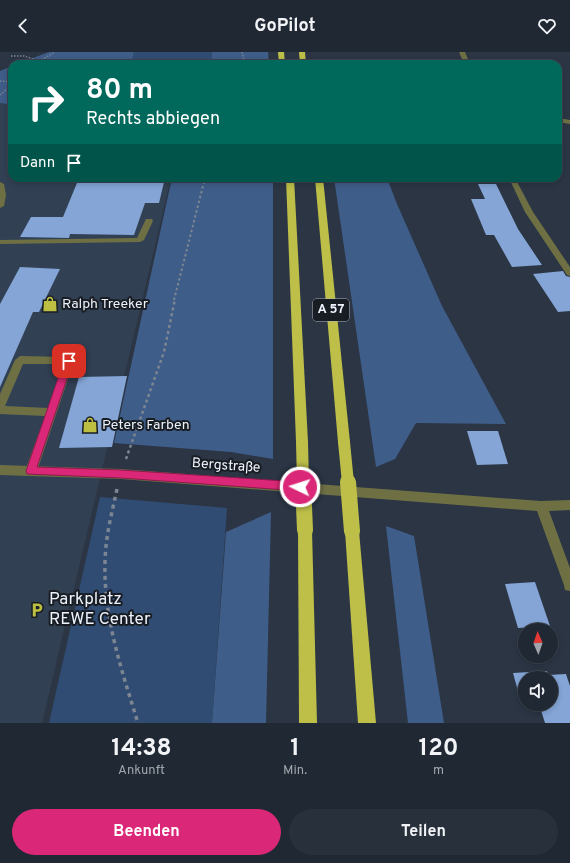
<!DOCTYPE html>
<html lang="de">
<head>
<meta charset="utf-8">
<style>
  :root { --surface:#202833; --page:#28303b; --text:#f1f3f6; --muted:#a2a6ac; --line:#3d444e; --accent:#db2777 }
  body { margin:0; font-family:Overpass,sans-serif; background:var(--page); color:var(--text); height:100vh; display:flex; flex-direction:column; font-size:15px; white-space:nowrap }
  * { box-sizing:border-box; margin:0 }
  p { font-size:13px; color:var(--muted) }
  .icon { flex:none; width:22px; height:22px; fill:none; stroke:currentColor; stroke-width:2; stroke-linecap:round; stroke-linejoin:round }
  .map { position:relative; height:671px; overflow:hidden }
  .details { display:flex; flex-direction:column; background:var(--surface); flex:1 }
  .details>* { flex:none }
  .guide { position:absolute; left:8px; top:8px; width:554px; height:122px; border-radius:12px; box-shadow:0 2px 6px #0003,0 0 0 1px var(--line); background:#00695c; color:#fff; overflow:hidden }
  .needle { width:26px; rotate:358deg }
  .buttons { position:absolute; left:518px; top:571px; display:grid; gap:8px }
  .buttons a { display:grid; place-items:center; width:40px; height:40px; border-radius:50%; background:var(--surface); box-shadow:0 2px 6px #0003,0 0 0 1px var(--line); font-size:20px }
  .pin { position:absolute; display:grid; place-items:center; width:34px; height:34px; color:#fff; margin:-17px; border-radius:8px; box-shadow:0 2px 6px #0006 }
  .me { position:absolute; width:44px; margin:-22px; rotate:274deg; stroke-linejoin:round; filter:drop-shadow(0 0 3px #0008) }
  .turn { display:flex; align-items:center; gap:14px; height:84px; padding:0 12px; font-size:18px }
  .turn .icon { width:52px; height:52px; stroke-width:2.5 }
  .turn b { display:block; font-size:28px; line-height:34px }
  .then { display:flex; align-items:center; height:38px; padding:0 12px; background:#0003; gap:8px; font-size:15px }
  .eta { display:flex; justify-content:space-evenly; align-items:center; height:68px; text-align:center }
  .eta b { font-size:24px; font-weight:700; line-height:28px }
  .action { display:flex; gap:8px; margin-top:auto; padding:8px 12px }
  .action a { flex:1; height:46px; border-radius:24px; background:var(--accent); color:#fff; font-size:16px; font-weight:700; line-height:46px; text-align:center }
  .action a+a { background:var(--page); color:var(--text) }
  header { display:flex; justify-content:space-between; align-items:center; height:52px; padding:0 12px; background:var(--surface); font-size:18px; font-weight:700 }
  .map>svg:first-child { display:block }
</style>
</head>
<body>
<header><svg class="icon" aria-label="back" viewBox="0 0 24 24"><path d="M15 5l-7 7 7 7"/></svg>GoPilot<svg class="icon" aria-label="heart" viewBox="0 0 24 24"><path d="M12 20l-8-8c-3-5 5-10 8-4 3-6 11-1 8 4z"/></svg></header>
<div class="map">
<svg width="570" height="671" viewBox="0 0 570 671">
  <rect width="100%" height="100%" fill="#2b3544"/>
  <!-- built -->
  <polygon fill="#324054" points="0,51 12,53 12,126 171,126 42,671 0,671"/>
  <!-- green -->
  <g fill="#314c73">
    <polygon points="134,0 212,0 211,12 131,12"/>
    <polygon points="100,445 227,456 212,671 49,671"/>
  </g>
  <!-- forest -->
  <g fill="#3f5d89">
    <polygon points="49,0 134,0 131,12 17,12"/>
    <polygon points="212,0 268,0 269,12 211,12"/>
    <polygon points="347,7 349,12 317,12 316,8"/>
    <polygon points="12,14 12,53 0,51 0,19"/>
    <polygon points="172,126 273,126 273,407 231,400 114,391"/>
    <polygon points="334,126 387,126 397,152 442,254 506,372 416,371 395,407 376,415"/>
    <polygon points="271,460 266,671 212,671 226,480"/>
    <polygon points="386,474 414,484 444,671 408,671"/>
  </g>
  <!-- building -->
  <g fill="#84a5d6">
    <polygon points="79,126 165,126 159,151 145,151 134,183 70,182 69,186 20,185 31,165 63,165"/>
    <polygon points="478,132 496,132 518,177 542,213 512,215 494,183 486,183 471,147 485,147"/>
    <polygon points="20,215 60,217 39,260 33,260 0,335 0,252"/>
    <polygon points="563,219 566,224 570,225 570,259 558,260 533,222"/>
    <polygon points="127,324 112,395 59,396 79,325"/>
    <polygon points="467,379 498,379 508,412 477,413"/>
    <polygon points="535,530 550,574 518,576 505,532"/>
    <polygon points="547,619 548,623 566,622 570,634 570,671 545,671 539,652 551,652 551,626 525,626 525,650 521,650 513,621"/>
  </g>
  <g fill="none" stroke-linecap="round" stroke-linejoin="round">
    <!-- path-far3 -->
    <g stroke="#7c8592" stroke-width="1.5" stroke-dasharray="1.5 1.5" stroke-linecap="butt">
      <polyline points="242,0 245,12"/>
      <polyline points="11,4 24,4 39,9"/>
      <polyline points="34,12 55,0"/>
      <polyline points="0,29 12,30"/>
      <polyline points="0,43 12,33"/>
    </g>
    <!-- path-far2 -->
    <polyline stroke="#7c8592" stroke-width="2" stroke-dasharray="2.5 2.5" stroke-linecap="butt" points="174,248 205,126"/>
    <!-- path-far1 -->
    <polyline stroke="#7c8592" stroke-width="2.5" stroke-dasharray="3 3" stroke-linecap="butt" points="126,407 164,300 175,247"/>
    <!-- path -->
    <path stroke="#7c8592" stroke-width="3.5" stroke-dasharray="4 4" stroke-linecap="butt" d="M117,437C113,456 108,475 106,494C100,556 120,613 138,671"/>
    <!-- service -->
    <g fill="#6e7044" fill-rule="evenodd">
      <polygon points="146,167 152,167 153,169 144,188 140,190 0,192 0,188 137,186"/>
      <path d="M20,304L69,305L74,309L37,419L35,422L31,424L27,422L25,419L45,364L0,362V342L15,308ZM23,312H63L48,356L5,354Z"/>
    </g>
    <!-- minor -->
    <g fill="#6e7044" fill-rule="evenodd">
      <polygon points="459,0 465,0 470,12 464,12"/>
      <polygon points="558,66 570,68 570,72 558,70"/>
      <polygon points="509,126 515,126 533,160 570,215 570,224 567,223 525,160"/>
      <polygon points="0,130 4,132 6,143 4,154 0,156"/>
      <polygon points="0,413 121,417 541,449 570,448 570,458 549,459 570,516 570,539 565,538 564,533 537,459 121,427 0,423"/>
    </g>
    <!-- motorway -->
    <g fill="#bdbf48" fill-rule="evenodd">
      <polygon points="278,0 284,0 285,12 279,12"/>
      <polygon points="299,0 305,0 306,12 300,12"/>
      <polygon points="286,126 294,126 308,390 307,394 302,395 297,394 296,390"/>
      <polygon points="315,126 323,126 350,390 349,394 344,395 339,394 338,390"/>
      <polygon points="305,471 310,473 312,478 317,671 299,671 298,478 300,473"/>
      <polygon points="352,472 357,474 359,479 376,671 358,671 345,479 347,474"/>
    </g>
    <!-- motorway-bridge-far1 -->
    <g stroke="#bdbf48" stroke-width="12">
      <polyline points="302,390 303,431"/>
      <polyline points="344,390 348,431"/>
    </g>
    <!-- motorway-bridge -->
    <g stroke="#bdbf48" stroke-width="16">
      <polyline points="303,430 305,478"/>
      <polyline points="348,430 352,479"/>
    </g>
  </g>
  <!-- route -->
  <polygon fill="#db2777" stroke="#8e194d" points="69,306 73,309 37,415 121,418 300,430 304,431 305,435 304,438 300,439 121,426 27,422 26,419 64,309"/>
  <!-- icons -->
  <defs>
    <g id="shop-bare" transform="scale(1.2)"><path d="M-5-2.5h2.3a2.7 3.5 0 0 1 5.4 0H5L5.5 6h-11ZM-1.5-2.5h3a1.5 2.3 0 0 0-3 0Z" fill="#bdbf43" stroke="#181d23" stroke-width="2.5" paint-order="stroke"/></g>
    <g id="parking-bare" transform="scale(1.2)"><path d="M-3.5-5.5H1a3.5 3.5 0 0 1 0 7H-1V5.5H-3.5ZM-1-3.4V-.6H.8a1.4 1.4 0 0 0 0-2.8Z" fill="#bdbf43" stroke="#181d23" stroke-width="2.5" paint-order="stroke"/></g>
  </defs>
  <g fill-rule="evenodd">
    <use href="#shop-bare" x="50" y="252"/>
    <use href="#shop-bare" x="90" y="373"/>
    <use href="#parking-bare" x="37" y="558"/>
  </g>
  <g text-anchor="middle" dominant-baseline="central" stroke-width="4" stroke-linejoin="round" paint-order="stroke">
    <!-- shield labels -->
    <rect fill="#181d23" stroke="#acb2bb" stroke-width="1" x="313" y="247" width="36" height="22" rx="3"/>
    <g font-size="13" font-weight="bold" fill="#ecf2fc">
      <text x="331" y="258">A 57</text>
    </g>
    <!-- poi labels -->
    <g font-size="14" fill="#ecf2fc" stroke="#181d23" text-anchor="start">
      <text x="62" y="252">Ralph Treeker</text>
      <text x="102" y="373">Peters Farben</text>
    </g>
    <!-- street labels -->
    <g font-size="14" fill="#ecf2fc" stroke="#181d23">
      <text transform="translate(226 414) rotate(4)">Bergstraße</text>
    </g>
    <!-- near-poi labels -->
    <g font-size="17" fill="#ecf2fc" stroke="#181d23" text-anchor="start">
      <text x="49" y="548">Parkplatz<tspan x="49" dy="20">REWE Center</tspan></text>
    </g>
  </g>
</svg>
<div class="buttons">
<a><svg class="needle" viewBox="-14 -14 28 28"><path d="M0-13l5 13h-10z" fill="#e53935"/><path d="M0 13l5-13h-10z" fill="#a2a6ac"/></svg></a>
<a><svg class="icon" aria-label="sound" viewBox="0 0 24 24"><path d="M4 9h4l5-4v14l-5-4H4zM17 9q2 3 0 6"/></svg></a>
</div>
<div class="pin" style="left:69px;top:309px;background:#d93025"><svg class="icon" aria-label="arrive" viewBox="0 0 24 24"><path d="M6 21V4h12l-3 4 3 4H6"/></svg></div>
<svg class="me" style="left:300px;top:435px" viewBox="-20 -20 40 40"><circle r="17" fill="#db2777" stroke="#fff" stroke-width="3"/><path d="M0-11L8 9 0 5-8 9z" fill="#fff"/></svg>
<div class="guide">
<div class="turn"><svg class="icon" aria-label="right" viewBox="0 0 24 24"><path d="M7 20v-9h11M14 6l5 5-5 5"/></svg><div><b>80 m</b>Rechts abbiegen</div></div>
<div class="then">Dann<svg class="icon" aria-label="arrive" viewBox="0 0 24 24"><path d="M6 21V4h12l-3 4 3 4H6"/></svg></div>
</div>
</div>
<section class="details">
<div class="eta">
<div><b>14:38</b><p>Ankunft</p></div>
<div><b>1</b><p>Min.</p></div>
<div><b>120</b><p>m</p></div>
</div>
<div class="action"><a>Beenden</a><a>Teilen</a></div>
</section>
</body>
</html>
